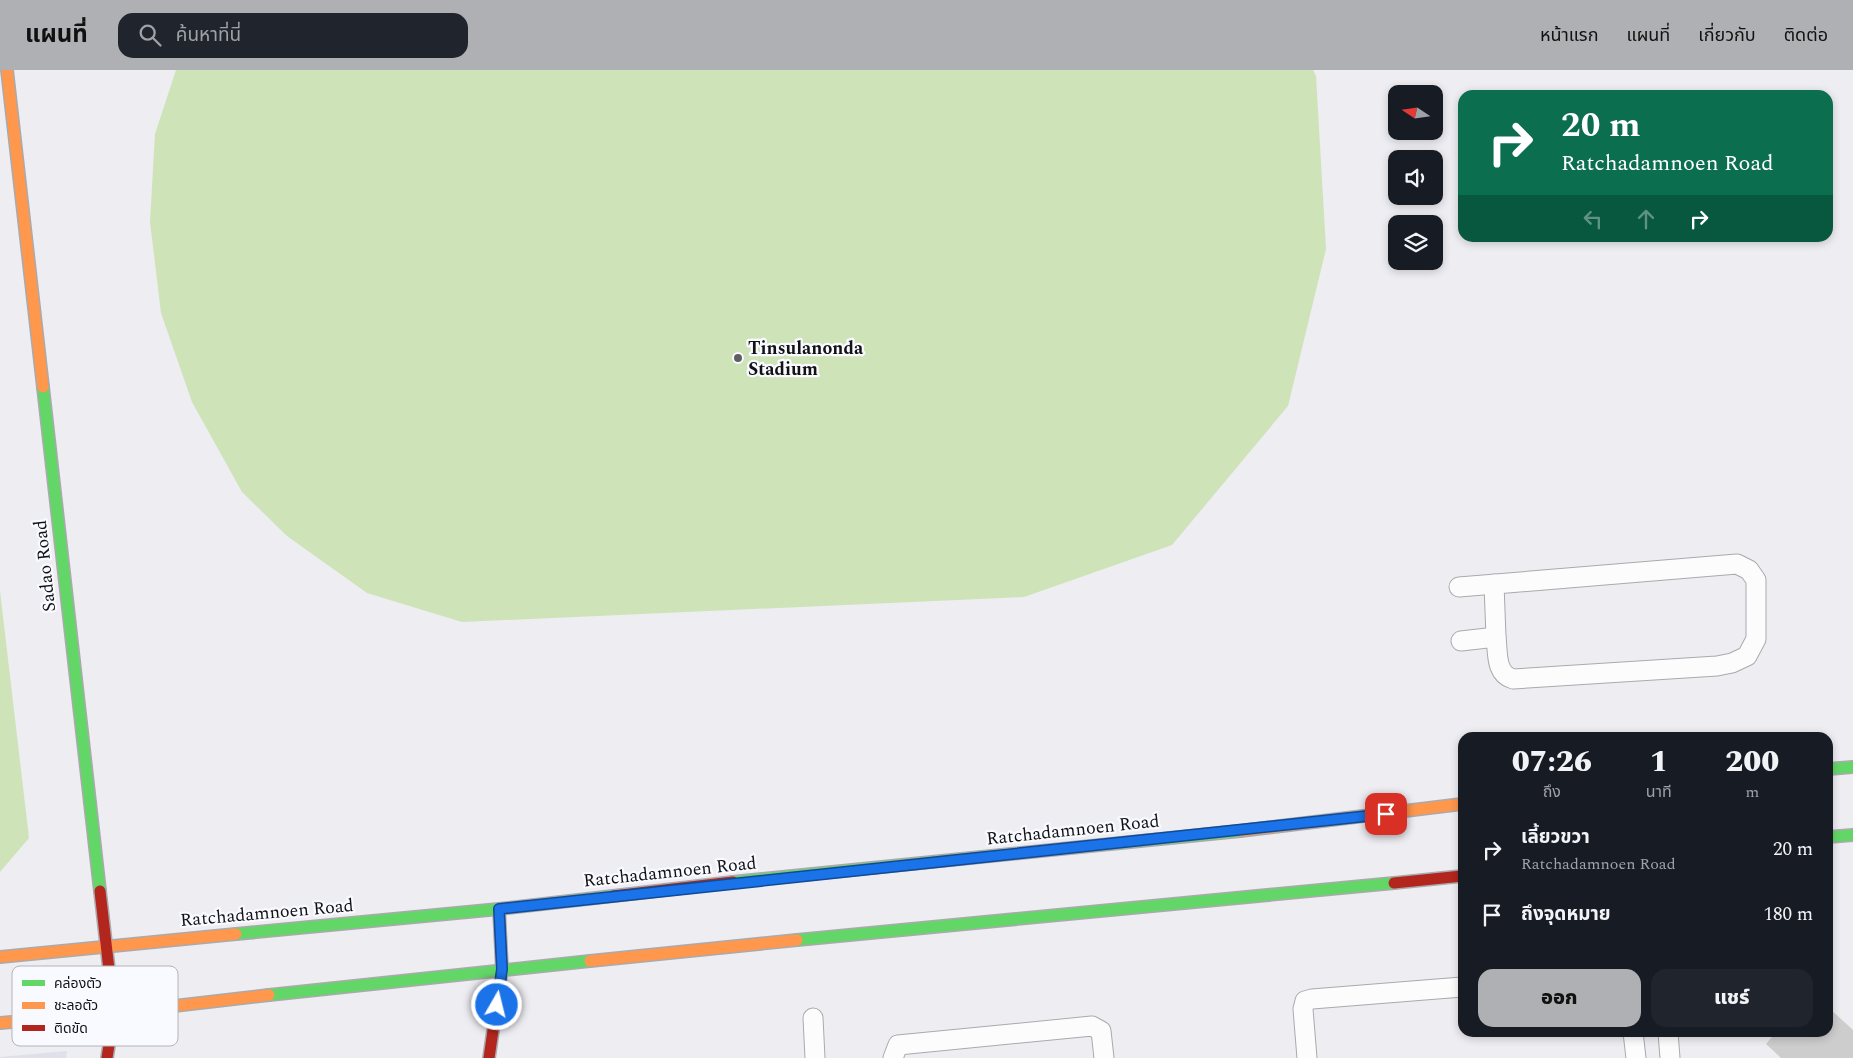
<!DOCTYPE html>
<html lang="th">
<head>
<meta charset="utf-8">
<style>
  :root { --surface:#171b24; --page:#20242c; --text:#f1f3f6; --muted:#9ea1a6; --accent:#afb0b3 }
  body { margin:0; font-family:Spectral,"Noto Sans Thai",serif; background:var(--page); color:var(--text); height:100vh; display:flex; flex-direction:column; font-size:19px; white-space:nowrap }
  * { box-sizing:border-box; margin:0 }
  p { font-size:16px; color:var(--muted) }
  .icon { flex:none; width:28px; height:28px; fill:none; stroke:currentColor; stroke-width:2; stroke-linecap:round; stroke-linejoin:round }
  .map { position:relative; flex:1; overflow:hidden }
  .panel { position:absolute; left:1458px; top:662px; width:375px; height:305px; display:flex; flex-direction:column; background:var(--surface); border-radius:15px; box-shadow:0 2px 8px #0003 }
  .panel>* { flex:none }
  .banner { position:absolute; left:1458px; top:20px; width:375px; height:152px; border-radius:15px; box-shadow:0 2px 8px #0003; background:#0b6e4f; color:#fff; overflow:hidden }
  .needle { width:32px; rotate:283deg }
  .controls { position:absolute; left:1388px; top:15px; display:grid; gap:10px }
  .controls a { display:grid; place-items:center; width:55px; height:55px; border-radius:10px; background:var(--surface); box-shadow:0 2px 8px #0003; font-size:25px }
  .pin { position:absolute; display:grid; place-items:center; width:42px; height:42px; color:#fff; margin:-21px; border-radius:10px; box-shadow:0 2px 8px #0006 }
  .me { position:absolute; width:55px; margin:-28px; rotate:8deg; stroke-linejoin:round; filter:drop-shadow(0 0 4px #0008) }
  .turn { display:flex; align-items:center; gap:18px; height:105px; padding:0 20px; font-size:22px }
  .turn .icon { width:65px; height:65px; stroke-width:2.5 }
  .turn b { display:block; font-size:35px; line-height:42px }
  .lanes { display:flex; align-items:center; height:48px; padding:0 20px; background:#0003; justify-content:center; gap:25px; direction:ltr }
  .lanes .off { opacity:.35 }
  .eta { display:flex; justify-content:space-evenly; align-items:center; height:85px; text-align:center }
  .eta b { font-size:30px; font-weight:800; line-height:35px }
  .cta { display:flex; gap:10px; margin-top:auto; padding:10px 20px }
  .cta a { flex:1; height:58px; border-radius:15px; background:var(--accent); color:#111; font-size:20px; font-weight:800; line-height:58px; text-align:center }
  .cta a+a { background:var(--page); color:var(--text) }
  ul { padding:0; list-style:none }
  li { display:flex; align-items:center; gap:15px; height:65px; padding:0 20px }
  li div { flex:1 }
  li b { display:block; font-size:19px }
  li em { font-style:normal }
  header { display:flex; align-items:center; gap:30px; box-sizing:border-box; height:70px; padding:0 25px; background:var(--accent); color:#111 }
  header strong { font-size:24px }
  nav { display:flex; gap:28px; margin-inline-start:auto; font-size:18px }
  .search { width:350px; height:45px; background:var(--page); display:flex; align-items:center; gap:12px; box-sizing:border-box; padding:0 18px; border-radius:15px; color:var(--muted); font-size:19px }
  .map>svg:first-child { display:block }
</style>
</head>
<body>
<header>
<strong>แผนที่</strong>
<div class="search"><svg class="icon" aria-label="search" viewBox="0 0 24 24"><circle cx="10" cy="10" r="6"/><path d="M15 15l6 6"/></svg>ค้นหาที่นี่</div>
<nav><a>หน้าแรก</a><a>แผนที่</a><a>เกี่ยวกับ</a><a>ติดต่อ</a></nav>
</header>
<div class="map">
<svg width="1853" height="988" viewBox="0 0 1853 988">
  <rect width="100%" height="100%" fill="#ededf2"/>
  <!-- built -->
  <polygon fill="#dfe0ea" points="67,981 66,988 0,988 0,987"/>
  <!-- green -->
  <g fill="#cee3b8">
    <polygon points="176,0 1313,0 1316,6 1326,179 1288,336 1172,475 1024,527 462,552 367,523 287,466 242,422 192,332 161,243 150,152 155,64"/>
    <polygon points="0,521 29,768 0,802"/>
  </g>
  <!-- building -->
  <polygon fill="#cecdce" points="1828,937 1853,960 1853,988 1781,988 1766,974 1776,962 1828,962"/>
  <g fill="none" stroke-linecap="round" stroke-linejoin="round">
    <!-- lane casing -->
    <g stroke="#aaaaad" stroke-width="21">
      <g id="lane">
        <polyline points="1494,514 1496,567"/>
        <path d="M1459,517L1737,494L1749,500L1756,510V569L1747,586L1732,593L1717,596L1513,609C1495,604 1498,582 1496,567L1461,571"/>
        <polyline points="813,948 815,988"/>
        <polyline points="1633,962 1636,988"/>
        <polyline points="1668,962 1670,988"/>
        <polyline points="893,988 898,975 1092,956 1101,961 1104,988"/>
        <polyline points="1307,988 1303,939 1305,931 1312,929 1462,917"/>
      </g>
    </g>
    <!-- fast casing -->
    <g stroke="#aaaaad" stroke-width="14">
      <g id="fast">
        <polyline points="43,317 100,821"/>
        <polyline points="1828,699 1853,697"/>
        <polyline points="1828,767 1853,765"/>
        <polyline points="733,812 1240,761"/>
        <polyline points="236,864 499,839 613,826"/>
        <polyline points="797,870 1394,813"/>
        <polyline points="269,925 590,891"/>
      </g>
    </g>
    <!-- slow casing -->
    <g stroke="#aaaaad" stroke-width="14">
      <g id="slow">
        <polyline points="7,0 43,317"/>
        <polyline points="1240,761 1462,734"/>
        <polyline points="0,887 236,864"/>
        <polyline points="590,891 797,870"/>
        <polyline points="0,953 114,943 269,925"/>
      </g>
    </g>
    <!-- jam casing -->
    <g stroke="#aaaaad" stroke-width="14">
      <g id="jam">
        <polyline points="1394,813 1462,806"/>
        <polyline points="100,821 114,943 107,988"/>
        <polyline points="613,826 733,812"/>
        <polyline points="489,988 502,899 499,839"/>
      </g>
    </g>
    <!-- lane -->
    <use href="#lane" stroke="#fcfcfd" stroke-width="19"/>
    <!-- fast -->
    <use href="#fast" stroke="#63d668" stroke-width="11"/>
    <!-- slow -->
    <use href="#slow" stroke="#ff974d" stroke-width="11"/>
    <!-- jam -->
    <use href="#jam" stroke="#b3261e" stroke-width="11"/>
  </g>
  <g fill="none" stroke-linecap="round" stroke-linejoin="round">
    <!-- route casing -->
    <g stroke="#114b97" stroke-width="12">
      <path id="route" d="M497,935L502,899L499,839C794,805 1091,778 1386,744"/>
    </g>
    <!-- route -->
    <use href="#route" stroke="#1a73e8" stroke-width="9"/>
  </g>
  <!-- markers -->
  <circle fill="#5f5f62" stroke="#f9faff" stroke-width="2" cx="738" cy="288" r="5"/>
  <g text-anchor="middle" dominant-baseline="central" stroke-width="4.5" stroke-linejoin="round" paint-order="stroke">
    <!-- poi labels -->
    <g font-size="18" font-weight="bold" fill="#121214" stroke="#f9faff" text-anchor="start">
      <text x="748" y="278">Tinsulanonda<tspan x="748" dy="21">Stadium</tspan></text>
    </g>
    <!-- street labels -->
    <g font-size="18" fill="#121214" stroke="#f9faff">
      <text transform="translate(45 496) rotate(-96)">Sadao Road</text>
      <text transform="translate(1073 760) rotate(-6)">Ratchadamnoen Road</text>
      <text transform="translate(670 802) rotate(-6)">Ratchadamnoen Road</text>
      <text transform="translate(267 843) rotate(-5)">Ratchadamnoen Road</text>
    </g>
  </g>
  <!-- legend -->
  <rect x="12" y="896" width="166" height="80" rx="8" fill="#f9faff" stroke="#b4b4b8" stroke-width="1"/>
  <rect x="22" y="910" width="23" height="6" fill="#63d668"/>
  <rect x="22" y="932" width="23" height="7" fill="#ff974d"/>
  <rect x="22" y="955" width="23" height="6" fill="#b3261e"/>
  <g font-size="14" fill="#121214">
    <text x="54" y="918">คล่องตัว</text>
    <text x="54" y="940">ชะลอตัว</text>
    <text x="54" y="963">ติดขัด</text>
  </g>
</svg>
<div class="controls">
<a><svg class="needle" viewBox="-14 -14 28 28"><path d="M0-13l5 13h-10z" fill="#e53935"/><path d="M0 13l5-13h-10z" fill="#9ea1a6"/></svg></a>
<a><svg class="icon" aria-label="sound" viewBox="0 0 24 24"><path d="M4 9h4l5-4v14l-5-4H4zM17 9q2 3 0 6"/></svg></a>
<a><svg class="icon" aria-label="layers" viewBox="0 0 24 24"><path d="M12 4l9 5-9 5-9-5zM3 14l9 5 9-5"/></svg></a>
</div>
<div class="pin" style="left:1386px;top:744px;background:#d93025"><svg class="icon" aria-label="arrive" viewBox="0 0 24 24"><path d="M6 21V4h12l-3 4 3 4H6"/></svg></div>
<svg class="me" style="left:497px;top:935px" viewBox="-20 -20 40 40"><circle r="17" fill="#1a73e8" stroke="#fff" stroke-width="3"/><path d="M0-11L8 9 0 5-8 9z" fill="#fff"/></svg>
<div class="banner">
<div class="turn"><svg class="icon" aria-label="right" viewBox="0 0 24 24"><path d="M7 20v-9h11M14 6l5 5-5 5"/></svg><div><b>20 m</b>Ratchadamnoen Road</div></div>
<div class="lanes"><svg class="icon off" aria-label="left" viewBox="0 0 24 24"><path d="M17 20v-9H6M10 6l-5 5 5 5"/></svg><svg class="icon off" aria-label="ahead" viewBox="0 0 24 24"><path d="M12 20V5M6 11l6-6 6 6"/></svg><svg class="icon" aria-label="right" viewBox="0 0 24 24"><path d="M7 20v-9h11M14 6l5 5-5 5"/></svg></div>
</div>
<section class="panel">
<div class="eta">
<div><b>07:26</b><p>ถึง</p></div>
<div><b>1</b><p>นาที</p></div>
<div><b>200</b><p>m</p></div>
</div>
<ul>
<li><svg class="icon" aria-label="right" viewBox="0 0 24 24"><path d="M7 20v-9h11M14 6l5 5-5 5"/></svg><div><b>เลี้ยวขวา</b><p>Ratchadamnoen Road</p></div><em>20 m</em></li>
<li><svg class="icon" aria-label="arrive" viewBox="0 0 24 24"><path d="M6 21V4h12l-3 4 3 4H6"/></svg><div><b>ถึงจุดหมาย</b></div><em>180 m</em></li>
</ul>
<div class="cta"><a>ออก</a><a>แชร์</a></div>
</section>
</div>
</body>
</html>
